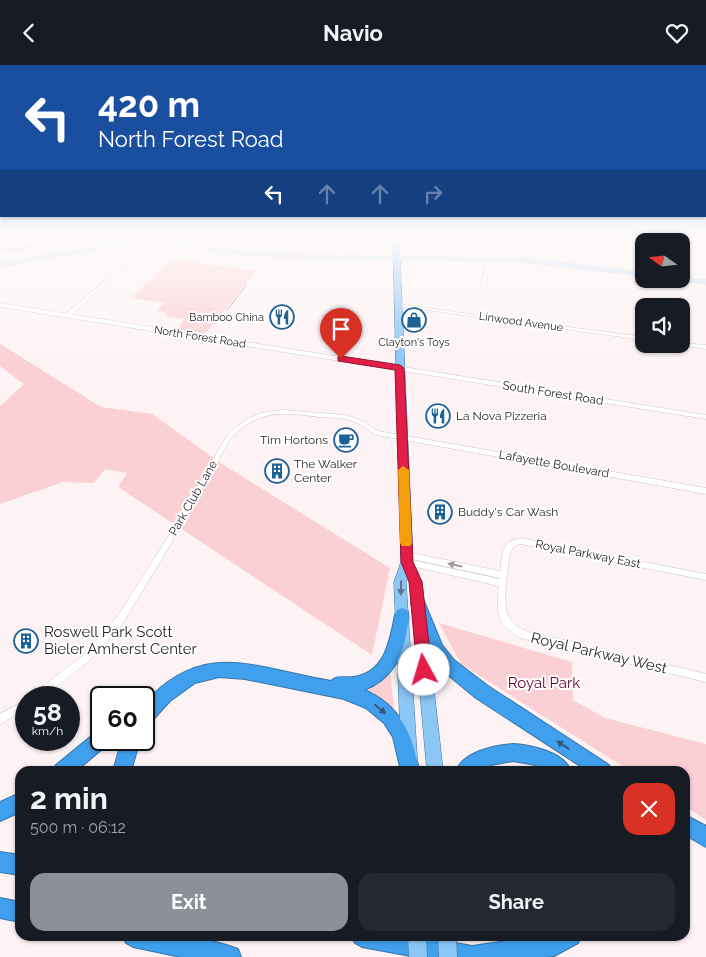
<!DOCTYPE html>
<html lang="en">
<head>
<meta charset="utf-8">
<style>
  :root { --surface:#171b24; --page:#242831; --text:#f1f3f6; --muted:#9ea1a6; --accent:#8c9099 }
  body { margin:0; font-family:Raleway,sans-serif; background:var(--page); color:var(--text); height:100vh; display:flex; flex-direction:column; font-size:19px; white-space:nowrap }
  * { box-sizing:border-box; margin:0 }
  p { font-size:16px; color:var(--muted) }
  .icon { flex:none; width:28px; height:28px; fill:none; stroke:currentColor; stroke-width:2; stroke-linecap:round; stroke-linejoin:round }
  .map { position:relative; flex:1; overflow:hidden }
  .details { position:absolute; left:15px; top:701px; width:675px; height:175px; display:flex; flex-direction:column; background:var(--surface); border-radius:15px; box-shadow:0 1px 4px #0004 }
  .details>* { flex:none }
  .top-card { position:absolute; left:0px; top:0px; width:706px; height:152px; box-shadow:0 1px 4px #0004; background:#1a4fa0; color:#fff; overflow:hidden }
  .needle { width:32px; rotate:285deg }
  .controls { position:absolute; left:635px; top:168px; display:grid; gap:10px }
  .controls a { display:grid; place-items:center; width:55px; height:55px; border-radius:10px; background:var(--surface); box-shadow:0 1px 4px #0004; font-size:25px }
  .speed { position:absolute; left:15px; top:621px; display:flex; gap:10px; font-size:25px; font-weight:700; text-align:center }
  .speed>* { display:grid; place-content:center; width:65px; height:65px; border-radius:50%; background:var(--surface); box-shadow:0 1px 4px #0004; line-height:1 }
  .speed small { font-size:12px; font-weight:400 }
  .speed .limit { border:2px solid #111; border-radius:8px; background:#fff; color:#111 }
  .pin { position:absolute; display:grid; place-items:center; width:42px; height:42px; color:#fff; margin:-51px -21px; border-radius:50% 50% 50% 0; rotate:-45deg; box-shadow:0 0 5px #0007 }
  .pin .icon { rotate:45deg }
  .me { position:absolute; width:55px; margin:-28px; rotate:354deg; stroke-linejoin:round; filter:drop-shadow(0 0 4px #0008) }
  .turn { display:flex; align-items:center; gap:18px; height:105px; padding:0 15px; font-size:22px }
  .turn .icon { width:65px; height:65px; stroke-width:2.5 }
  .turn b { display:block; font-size:35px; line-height:42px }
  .lanes { display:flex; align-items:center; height:48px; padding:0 15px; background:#0003; justify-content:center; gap:25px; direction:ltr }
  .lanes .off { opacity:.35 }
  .round { display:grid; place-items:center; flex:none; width:52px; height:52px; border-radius:15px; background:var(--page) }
  .head { display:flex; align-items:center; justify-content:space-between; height:85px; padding:0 15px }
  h1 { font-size:30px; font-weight:700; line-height:38px }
  .button { display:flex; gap:10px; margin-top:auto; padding:10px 15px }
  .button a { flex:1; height:58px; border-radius:15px; background:var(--accent); color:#fff; font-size:20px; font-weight:700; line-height:58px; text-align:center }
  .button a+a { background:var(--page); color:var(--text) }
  header { display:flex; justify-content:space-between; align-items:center; height:65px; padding:0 15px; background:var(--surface); font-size:22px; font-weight:700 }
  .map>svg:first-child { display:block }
</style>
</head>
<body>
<header><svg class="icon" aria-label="back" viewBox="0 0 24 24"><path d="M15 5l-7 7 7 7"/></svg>Navio<svg class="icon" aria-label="heart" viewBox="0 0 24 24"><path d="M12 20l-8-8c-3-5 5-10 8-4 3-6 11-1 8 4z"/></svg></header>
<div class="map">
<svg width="706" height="892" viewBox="0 0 706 892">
  <rect width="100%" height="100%" fill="#fdf3f4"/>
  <!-- green -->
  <g fill="#fbd0d4">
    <polygon points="173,194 256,206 205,269 176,265 185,254 165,251 168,248 157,246 165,238 131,233"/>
    <polygon points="0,279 101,342 152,349 222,399 390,503 372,590 118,422 127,408 105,404 94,418 63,417 0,439 0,341 24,319 0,301"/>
    <polygon points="439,558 572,597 573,635 605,653 706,679 706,755 685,741 685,706 630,706 461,599"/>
    <polygon points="390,604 395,656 361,624"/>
  </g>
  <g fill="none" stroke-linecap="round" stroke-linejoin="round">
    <!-- stream -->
    <g stroke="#7d9cba" stroke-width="1">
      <polyline points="301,171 302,175 329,181"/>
      <polyline points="0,184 18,185 31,182 36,178 53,176 67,171"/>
      <polyline points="227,245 247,219"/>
    </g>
    <!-- minor casing -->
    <g stroke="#d0c6c7" stroke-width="1">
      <g id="minor">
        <polygon points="552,171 556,171 555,199 553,200 551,199"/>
        <polygon points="577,171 594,171 645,176 644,176 644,178"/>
        <polygon points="487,194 490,195 486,220 484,221 482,220"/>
        <polygon points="123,201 126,202 68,252 64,252 64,250"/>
        <polygon points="396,239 644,272 644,275 398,241 396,240"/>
        <polygon points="681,278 706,280 706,284 679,280 679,279 681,279"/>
        <path d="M283,345L346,350L362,356L378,366L706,423V429L376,370C368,366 362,359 353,356C342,352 330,353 319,352C279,347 260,344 230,374L179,465L123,558L88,597L43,632H32L33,629L82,591L117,552L175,461L226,372C244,353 257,347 283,345Z"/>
        <path d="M520,473L706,509V515L520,479L514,481L510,488C508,502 502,539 508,550C511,558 518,562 525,566L706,609V617L520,573C496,558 496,547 499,521L407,500L404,499L403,497L404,495L407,494L500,514V513L407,493L404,492L403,490L404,488L407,487L500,506L503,485L508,477Z"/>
        <polygon points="26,635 26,644 0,659 0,649"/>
      </g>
    </g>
    <!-- tertiary casing -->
    <g stroke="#d0c6c7" stroke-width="1">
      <polygon id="tertiary" points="0,238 706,350 706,354 0,242"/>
    </g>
    <!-- secondary casing -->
    <g stroke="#d0c6c7" stroke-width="1">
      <g id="secondary">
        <polygon points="156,176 245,186 315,190 522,193 644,207 644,211 522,197 315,194 245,190 156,180 108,183 0,202 0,198 108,179"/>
        <polygon points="681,212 706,215 706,219 679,215 678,214 681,214"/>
      </g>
    </g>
    <!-- primary casing -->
    <g stroke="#3875a8" stroke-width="1">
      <polygon id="primary" points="393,171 399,171 413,497 422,517 443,706 427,706 410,517 408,513 406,517 418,706 402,706 394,517 401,497"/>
    </g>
    <!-- motorway casing -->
    <g stroke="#3875a8" stroke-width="2">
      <g id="motorway">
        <polygon points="418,532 423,534 442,580 454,595 488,621 609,700 612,706 588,706 476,633 442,605 432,590 411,539 413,534"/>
        <path d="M402,543L407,545C410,552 408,558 407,564C403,592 392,614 364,625C400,640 413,670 419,706H401L393,672L384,658L366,643L344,634L245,614L219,612L195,618L170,636L150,658L144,660V639C203,572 257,604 331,616C337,610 344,613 353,612C385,608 390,576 395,550L397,545Z"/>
        <polygon points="101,666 101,675 109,675 107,680 76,706 53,706 56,700 95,668"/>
        <polygon points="122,675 140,675 131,706 113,706"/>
        <path d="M513,679C531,680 564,687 571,706H547L536,700L513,696L491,700L479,706H456C463,687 495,680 513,679Z"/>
        <polygon points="20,728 20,747 0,756 0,737"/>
        <polygon points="685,750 706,761 706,782 685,770"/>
        <polygon points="0,787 20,790 20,810 0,807"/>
        <polygon points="0,833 20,837 20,857 0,853"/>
        <path d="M123,871C161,871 201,869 238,884L241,892H181L133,882L126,878Z"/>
        <polygon points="352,871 419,871 472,881 541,871 581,871 578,878 554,891 545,892 416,892 362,882 355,878"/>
      </g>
    </g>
    <!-- minor -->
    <use href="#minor" fill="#fff" fill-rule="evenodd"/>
    <!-- tertiary -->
    <use href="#tertiary" fill="#fff" fill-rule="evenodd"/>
    <!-- secondary -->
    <use href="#secondary" fill="#c6e2fa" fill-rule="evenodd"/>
    <!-- primary -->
    <use href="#primary" fill="#8cc6f5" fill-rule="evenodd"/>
    <!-- motorway -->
    <use href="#motorway" fill="#40a0ee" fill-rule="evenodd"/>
    <!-- primary-bridge casing -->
    <g stroke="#3875a8" stroke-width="19" stroke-linecap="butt">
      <g id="primary-bridge">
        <polyline points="417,871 418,892"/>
        <polyline points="447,871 448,892"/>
      </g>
    </g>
    <!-- primary-bridge -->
    <use href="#primary-bridge" stroke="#8cc6f5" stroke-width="18"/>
  </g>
  <!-- one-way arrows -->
  <defs><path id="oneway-solid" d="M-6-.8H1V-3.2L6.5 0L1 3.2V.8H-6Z" transform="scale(1.25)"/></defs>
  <use fill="#9f9d9e" href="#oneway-solid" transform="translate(455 500) rotate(-168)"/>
  <use fill="#5b768e" href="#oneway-solid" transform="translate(401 523) rotate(91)"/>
  <g fill="#335777">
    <use href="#oneway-solid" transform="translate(380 644) rotate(40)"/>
    <use href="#oneway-solid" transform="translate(563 680) rotate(-147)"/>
  </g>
  <!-- sky -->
  <linearGradient id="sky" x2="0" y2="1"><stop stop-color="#8bbeef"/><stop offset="0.58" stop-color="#fefafa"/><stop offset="1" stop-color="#fefafa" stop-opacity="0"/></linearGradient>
  <rect width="706" height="296" fill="url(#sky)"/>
  <!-- route -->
  <polygon fill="#e11d48" stroke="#92132f" points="341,291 400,300 404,303 413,497 422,517 432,605 429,610 424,612 419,610 417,605 409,517 401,497 395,305 338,296 338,292"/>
  <!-- slow -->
  <polygon fill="#f59e0b" points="403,401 409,405 412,478 410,481 402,481 400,478 398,405"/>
  <!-- icons -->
  <defs>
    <g id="restaurant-ring" transform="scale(1.25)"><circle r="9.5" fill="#fff" stroke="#1e6196" stroke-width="1.5"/><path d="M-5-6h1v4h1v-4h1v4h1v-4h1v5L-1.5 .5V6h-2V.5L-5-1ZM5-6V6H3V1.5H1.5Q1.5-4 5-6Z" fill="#1e6196"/></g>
    <g id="shop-ring" transform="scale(1.25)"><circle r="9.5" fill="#fff" stroke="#1e6196" stroke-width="1.5"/><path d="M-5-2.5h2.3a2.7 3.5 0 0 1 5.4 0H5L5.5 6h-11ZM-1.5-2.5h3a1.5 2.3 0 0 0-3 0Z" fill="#1e6196"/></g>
    <g id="cafe-ring" transform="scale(1.25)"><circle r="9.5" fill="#fff" stroke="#1e6196" stroke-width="1.5"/><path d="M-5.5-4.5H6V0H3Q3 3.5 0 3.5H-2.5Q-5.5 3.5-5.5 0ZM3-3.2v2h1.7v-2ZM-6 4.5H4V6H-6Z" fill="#1e6196"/></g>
    <g id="building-ring" transform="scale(1.25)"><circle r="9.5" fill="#fff" stroke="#1e6196" stroke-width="1.5"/><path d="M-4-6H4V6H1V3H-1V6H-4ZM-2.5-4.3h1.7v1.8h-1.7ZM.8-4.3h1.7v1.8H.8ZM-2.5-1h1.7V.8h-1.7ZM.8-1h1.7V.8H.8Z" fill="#1e6196"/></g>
  </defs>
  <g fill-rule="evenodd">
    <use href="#restaurant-ring" x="282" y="252"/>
    <use href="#shop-ring" x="414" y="255"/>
    <use href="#restaurant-ring" x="438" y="351"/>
    <use href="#cafe-ring" x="346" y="375"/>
    <use href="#building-ring" x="277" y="406"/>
    <use href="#building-ring" x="440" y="447"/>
    <use href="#building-ring" x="26" y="576"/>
  </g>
  <g text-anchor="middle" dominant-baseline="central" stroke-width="4" stroke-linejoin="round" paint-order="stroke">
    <!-- far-poi labels -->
    <g font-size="11" fill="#2a2627" stroke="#fff" text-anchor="end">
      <text x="264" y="252">Bamboo China</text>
      <text x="414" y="277" text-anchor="middle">Clayton's Toys</text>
    </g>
    <!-- far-street labels -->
    <g font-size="11" fill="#2a2627" stroke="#fff">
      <text transform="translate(521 257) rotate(8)">Linwood Avenue</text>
      <text transform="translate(200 272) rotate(9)">North Forest Road</text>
    </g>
    <!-- street labels -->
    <g font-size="12" fill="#2a2627" stroke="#fff">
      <text transform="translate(553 328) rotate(9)">South Forest Road</text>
      <text transform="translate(554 399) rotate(10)">Lafayette Boulevard</text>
      <text transform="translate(193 433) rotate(-60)">Park Club Lane</text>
      <text transform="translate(588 489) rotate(11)">Royal Parkway East</text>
    </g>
    <!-- poi labels -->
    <g font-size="12" fill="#2a2627" stroke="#fff" text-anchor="start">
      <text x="456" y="351">La Nova Pizzeria</text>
      <text x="328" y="375" text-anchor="end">Tim Hortons</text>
      <text x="294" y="399">The Walker<tspan x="294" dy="14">Center</tspan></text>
      <text x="458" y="447">Buddy's Car Wash</text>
    </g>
    <!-- near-poi labels -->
    <g font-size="15" fill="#2a2627" stroke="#fff" text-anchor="start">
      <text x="44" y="567">Roswell Park Scott<tspan x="44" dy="17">Bieler Amherst Center</tspan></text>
    </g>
    <!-- near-street labels -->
    <g font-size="15" fill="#2a2627" stroke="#fff">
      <text transform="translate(599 588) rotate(13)">Royal Parkway West</text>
    </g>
    <!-- near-park labels -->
    <g font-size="15" fill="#670423" stroke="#fff">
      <text x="544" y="618">Royal Park</text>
    </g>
  </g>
</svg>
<div class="controls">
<a><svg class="needle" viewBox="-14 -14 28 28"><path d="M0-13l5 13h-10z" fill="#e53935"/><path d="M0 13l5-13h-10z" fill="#9ea1a6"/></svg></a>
<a><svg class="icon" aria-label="sound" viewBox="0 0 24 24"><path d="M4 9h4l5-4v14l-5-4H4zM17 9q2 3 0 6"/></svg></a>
</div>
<div class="speed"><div>58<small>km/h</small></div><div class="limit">60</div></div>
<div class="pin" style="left:341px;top:294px;background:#d93025"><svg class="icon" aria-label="arrive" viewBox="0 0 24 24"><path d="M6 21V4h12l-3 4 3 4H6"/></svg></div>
<svg class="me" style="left:424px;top:605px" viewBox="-20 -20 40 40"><circle r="19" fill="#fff"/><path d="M0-13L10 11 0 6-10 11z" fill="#e11d48"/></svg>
<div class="top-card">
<div class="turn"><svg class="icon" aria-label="left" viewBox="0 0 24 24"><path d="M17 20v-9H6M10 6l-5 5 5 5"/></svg><div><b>420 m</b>North Forest Road</div></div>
<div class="lanes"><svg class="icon" aria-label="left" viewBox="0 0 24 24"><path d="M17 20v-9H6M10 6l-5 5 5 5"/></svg><svg class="icon off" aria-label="ahead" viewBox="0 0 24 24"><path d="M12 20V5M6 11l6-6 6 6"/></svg><svg class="icon off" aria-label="ahead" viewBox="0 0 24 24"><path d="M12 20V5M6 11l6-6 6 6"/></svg><svg class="icon off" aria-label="right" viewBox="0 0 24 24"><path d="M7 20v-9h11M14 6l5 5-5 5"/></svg></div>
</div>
<section class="details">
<div class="head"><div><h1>2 min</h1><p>500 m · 06:12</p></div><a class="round" style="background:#d93025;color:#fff"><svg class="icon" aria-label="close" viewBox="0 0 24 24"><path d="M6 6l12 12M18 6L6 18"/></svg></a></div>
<div class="button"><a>Exit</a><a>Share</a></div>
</section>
</div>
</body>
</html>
